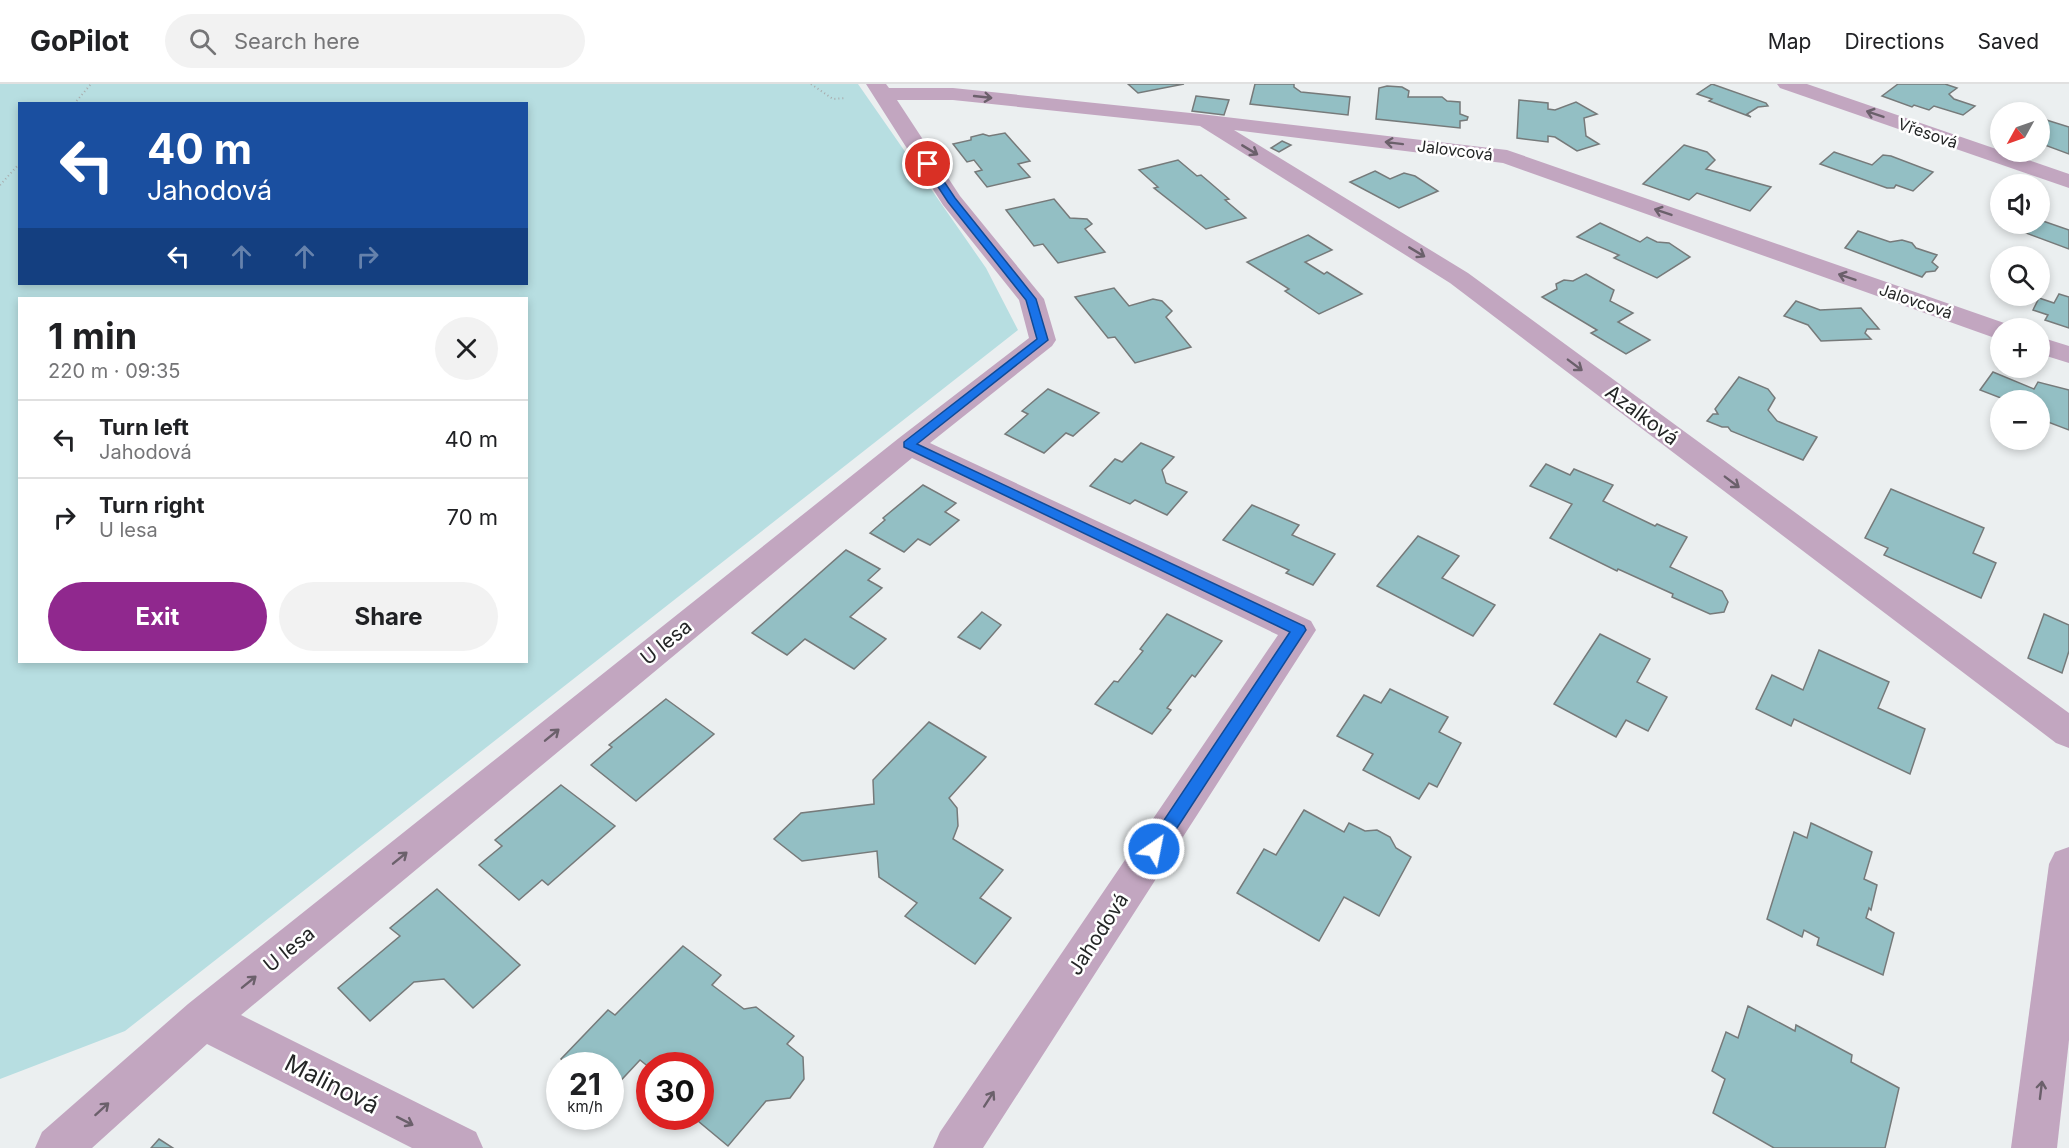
<!DOCTYPE html>
<html lang="en">
<head>
<meta charset="utf-8">
<style>
  :root { --surface:#fff; --page:#f2f2f2; --text:#202124; --muted:#757577; --line:#e0e0e0; --accent:#90288e }
  body { margin:0; font-family:Inter,sans-serif; background:var(--page); color:var(--text); height:100vh; display:flex; flex-direction:column; font-size:22px; white-space:nowrap }
  * { box-sizing:border-box; margin:0 }
  p { font-size:20px; color:var(--muted) }
  .icon { flex:none; width:33px; height:33px; fill:none; stroke:currentColor; stroke-width:2; stroke-linecap:round; stroke-linejoin:round }
  .map { position:relative; flex:1; overflow:hidden }
  .sheet { position:absolute; left:18px; top:213px; width:510px; height:366px; display:flex; flex-direction:column; background:var(--surface); border-radius:0px; box-shadow:0 3px 9px #0003 }
  .sheet>* { flex:none }
  .hud { position:absolute; left:18px; top:18px; width:510px; height:183px; border-radius:0px; box-shadow:0 3px 9px #0003; background:#1a4fa0; color:#fff; overflow:hidden }
  .needle { width:39px; rotate:230deg }
  .buttons { position:absolute; left:1990px; top:18px; display:grid; gap:12px }
  .buttons a { display:grid; place-items:center; width:60px; height:60px; border-radius:50%; background:var(--surface); box-shadow:0 3px 9px #0003; font-size:30px }
  .speed { position:absolute; left:546px; top:968px; display:flex; gap:12px; font-size:30px; font-weight:700; text-align:center }
  .speed>* { display:grid; place-content:center; width:78px; height:78px; border-radius:50%; background:var(--surface); box-shadow:0 3px 9px #0003; line-height:1 }
  .speed small { font-size:15px; font-weight:400 }
  .speed .limit { border:9px solid #d22; background:#fff; color:#111 }
  .pin { position:absolute; display:grid; place-items:center; width:51px; height:51px; color:#fff; margin:-26px; border:3px solid #fff; border-radius:50%; box-shadow:0 2px 6px #0007 }
  .me { position:absolute; width:66px; margin:-33px; rotate:33deg; stroke-linejoin:round; filter:drop-shadow(0 0 4px #0008) }
  .turn { display:flex; align-items:center; gap:21px; height:126px; padding:0 30px; font-size:27px }
  .turn .icon { width:78px; height:78px; stroke-width:2.5 }
  .turn b { display:block; font-size:42px; line-height:51px }
  .lanes { display:flex; align-items:center; height:57px; padding:0 30px; background:#0003; justify-content:center; gap:30px; direction:ltr }
  .lanes .off { opacity:.35 }
  .round { display:grid; place-items:center; flex:none; width:63px; height:63px; border-radius:32px; background:var(--page) }
  .head { display:flex; align-items:center; justify-content:space-between; height:102px; padding:0 30px }
  h1 { font-size:36px; font-weight:700; line-height:45px }
  .button { display:flex; gap:12px; margin-top:auto; padding:12px 30px }
  .button a { flex:1; height:69px; border-radius:36px; background:var(--accent); color:#fff; font-size:24px; font-weight:700; line-height:69px; text-align:center }
  .button a+a { background:var(--page); color:var(--text) }
  ul { padding:0; list-style:none }
  li { display:flex; align-items:center; gap:18px; height:78px; padding:0 30px; border-top:2px solid var(--line) }
  li div { flex:1 }
  li b { display:block; font-size:22px }
  li em { font-style:normal }
  header { display:flex; align-items:center; gap:36px; box-sizing:border-box; height:84px; padding:0 30px; background:var(--surface); border-bottom:2px solid var(--line) }
  header strong { font-size:28px }
  nav { display:flex; gap:33px; margin-inline-start:auto; font-size:21px }
  .search { width:420px; height:54px; background:var(--page); display:flex; align-items:center; gap:15px; box-sizing:border-box; padding:0 21px; border-radius:33px; color:var(--muted); font-size:22px }
  .map>svg:first-child { display:block }
</style>
</head>
<body>
<header>
<strong>GoPilot</strong>
<div class="search"><svg class="icon" aria-label="search" viewBox="0 0 24 24"><circle cx="10" cy="10" r="6"/><path d="M15 15l6 6"/></svg>Search here</div>
<nav><a>Map</a><a>Directions</a><a>Saved</a></nav>
</header>
<div class="map">
<svg width="2069" height="1064" viewBox="0 0 2069 1064">
  <rect width="100%" height="100%" fill="#ebeff0"/>
  <!-- green -->
  <path fill="#b7dee1" fill-rule="evenodd" d="M0,0H858L986,184L1018,246L125,947L0,995ZM20,20H526V200H20ZM20,214H526V578H20Z"/>
  <!-- building -->
  <g fill="#93bfc4" stroke="#767a7a" stroke-width="1.5">
    <polygon points="1128,0 1184,0 1138,9"/>
    <polygon points="1255,0 1294,0 1294,3 1301,8 1350,13 1348,31 1250,20"/>
    <polygon points="1712,0 1766,19 1768,22 1758,23 1747,30 1751,33 1709,17 1712,15 1697,10"/>
    <polygon points="1898,0 1945,0 1957,4 1949,10 1954,15 1975,22 1963,31 1934,22 1929,26 1914,21 1912,23 1882,12"/>
    <polygon points="1387,2 1402,3 1409,7 1408,13 1442,13 1447,17 1460,18 1460,30 1468,33 1467,36 1460,37 1460,44 1376,35 1379,4"/>
    <polygon points="1196,12 1229,16 1224,31 1192,27"/>
    <polygon points="1519,16 1548,19 1548,25 1555,26 1576,18 1597,30 1584,34 1586,52 1599,60 1577,67 1555,53 1548,52 1548,58 1517,54"/>
    <polygon points="2040,34 2069,43 2069,70 2045,61 2040,66"/>
    <polygon points="1005,49 1030,77 1018,80 1030,93 987,103 975,88 982,86 974,76 967,78 953,60 971,56 971,53 983,50 989,52"/>
    <polygon points="1282,57 1291,61 1279,68 1271,64"/>
    <polygon points="1684,61 1707,68 1715,76 1706,85 1771,103 1750,127 1697,109 1689,116 1643,100"/>
    <polygon points="1834,68 1872,81 1883,71 1891,72 1933,88 1913,107 1896,101 1894,104 1887,104 1820,80"/>
    <polygon points="1178,76 1197,92 1201,91 1229,115 1225,116 1246,134 1206,145 1154,104 1158,103 1139,86"/>
    <polygon points="1375,87 1390,95 1404,89 1415,92 1438,107 1399,124 1350,98"/>
    <polygon points="1054,115 1070,134 1087,135 1092,140 1085,145 1105,168 1058,179 1043,160 1034,162 1006,126"/>
    <polygon points="2040,136 2069,146 2069,165 2018,146 2023,140 2040,140"/>
    <polygon points="1600,139 1640,158 1647,153 1657,158 1669,159 1690,173 1657,194 1614,174 1619,171 1577,153"/>
    <polygon points="1858,147 1890,158 1902,156 1912,159 1916,164 1937,171 1932,178 1938,183 1935,187 1926,188 1922,193 1845,164"/>
    <polygon points="1308,151 1332,166 1305,178 1324,190 1327,188 1362,210 1319,230 1285,207 1289,205 1247,178"/>
    <polygon points="1586,190 1614,206 1610,217 1633,229 1618,238 1650,256 1626,270 1591,249 1597,246 1542,213 1557,205 1556,200 1564,196 1573,197"/>
    <polygon points="1114,204 1129,222 1153,215 1162,217 1172,227 1166,233 1191,263 1135,279 1115,253 1108,254 1075,213"/>
    <polygon points="2059,210 2069,213 2069,244 2045,236 2048,231 2033,226 2039,214 2054,219"/>
    <polygon points="1796,217 1820,226 1861,224 1879,245 1867,245 1865,249 1871,255 1821,257 1808,241 1784,232"/>
    <polygon points="1993,288 2034,305 2038,298 2069,306 2069,346 2040,335 2040,316 2006,316 1980,306"/>
    <polygon points="1739,293 1768,305 1775,314 1768,326 1777,337 1817,353 1803,376 1731,347 1728,343 1722,343 1707,337 1713,330 1718,330 1715,325"/>
    <polygon points="1048,305 1099,329 1073,352 1066,349 1044,369 1005,350 1028,330 1022,327"/>
    <polygon points="1141,359 1174,373 1162,386 1166,399 1187,408 1167,431 1135,416 1130,420 1090,402 1115,375 1122,378"/>
    <polygon points="1546,380 1570,391 1574,385 1613,401 1603,417 1655,442 1657,440 1687,453 1670,483 1722,507 1728,518 1724,528 1710,530 1672,513 1673,510 1618,485 1617,487 1550,454 1572,420 1530,402"/>
    <polygon points="923,401 956,419 945,428 959,436 930,461 918,455 904,468 870,449 885,436 883,434"/>
    <polygon points="1891,405 1984,444 1973,469 1996,479 1981,514 1884,471 1888,464 1865,454"/>
    <polygon points="1252,421 1299,441 1292,451 1335,470 1313,501 1286,489 1289,486 1223,456"/>
    <polygon points="1418,452 1459,472 1442,494 1495,521 1473,552 1377,502"/>
    <polygon points="846,466 880,485 868,496 882,504 850,533 886,555 854,585 805,555 787,571 752,549"/>
    <polygon points="982,528 1001,541 980,565 958,553"/>
    <polygon points="1167,530 1222,557 1195,593 1192,591 1167,624 1171,626 1152,650 1095,620 1114,597 1118,598 1143,567 1140,565"/>
    <polygon points="2044,530 2069,541 2069,567 2062,589 2028,574"/>
    <polygon points="1600,550 1650,575 1637,598 1667,613 1648,647 1626,636 1616,653 1554,620"/>
    <polygon points="1819,566 1889,598 1878,624 1925,645 1910,690 1794,635 1791,642 1756,625 1772,591 1803,606"/>
    <polygon points="1390,605 1448,633 1439,648 1461,659 1437,703 1429,699 1419,715 1363,686 1373,670 1337,652 1364,611 1381,619"/>
    <polygon points="666,615 714,650 636,717 591,681 612,663 609,661"/>
    <polygon points="929,638 986,673 949,714 957,724 958,742 953,755 1003,786 980,814 1011,834 975,880 905,832 917,819 879,793 877,767 802,777 774,755 801,729 874,720 873,696"/>
    <polygon points="561,701 615,742 548,801 542,796 519,816 479,781 502,762 495,756"/>
    <polygon points="1304,726 1344,748 1349,739 1365,747 1377,746 1390,753 1396,764 1411,773 1379,832 1344,813 1319,857 1237,809 1264,765 1276,771"/>
    <polygon points="1811,739 1872,768 1864,795 1877,801 1871,826 1869,824 1866,834 1894,849 1883,891 1817,861 1819,854 1804,846 1802,853 1767,835 1794,748 1807,754"/>
    <polygon points="437,805 520,881 473,924 444,895 414,898 370,937 338,904 400,852 390,844"/>
    <polygon points="683,862 721,891 712,901 744,925 756,923 794,952 787,960 803,973 804,995 790,1014 766,1017 728,1062 692,1032 700,1032 700,981 650,981 650,984 640,976 610,1008 610,981 568,981 561,975 608,926 615,931"/>
    <polygon points="1748,922 1795,947 1796,941 1852,971 1851,978 1899,1004 1885,1064 1774,1064 1713,1029 1725,995 1712,987 1726,948 1738,954"/>
    <polygon points="159,1055 173,1064 151,1064"/>
  </g>
  <g fill="none" stroke-linecap="round" stroke-linejoin="round">
    <!-- path -->
    <g stroke="#a8abac" stroke-width="2" stroke-dasharray="1 3" stroke-linecap="butt">
      <polyline points="811,0 833,15 846,14"/>
      <polyline points="74,20 91,0"/>
      <polyline points="0,101 20,79"/>
    </g>
    <!-- minor -->
    <g fill="#c2a6c0" fill-rule="evenodd">
      <polygon points="866,0 886,0 889,4 953,4 1200,30 1507,66 2010,241 2012,244 2001,244 2001,255 1992,253 1503,79 1234,46 1468,189 2069,629 2069,664 2056,659 1450,199 1200,42 953,16 897,16 960,112 1044,215 1056,256 1052,262 930,359 1311,537 1316,546 983,1064 933,1064 940,1048 1278,551 912,374 241,931 476,1048 483,1064 412,1064 207,960 92,1064 35,1064 42,1048 188,920 899,354 1029,254 1019,216 943,121"/>
      <polygon points="1777,0 1807,0 2069,90 2069,104 1780,4"/>
      <polygon points="2040,253 2069,262 2069,279 2040,270"/>
      <polygon points="2069,763 2069,956 2057,1064 2011,1064 2049,780 2055,768"/>
    </g>
  </g>
  <!-- one-way arrows -->
  <defs><path id="oneway-shaft" d="M-6 0H5M1.5-3L5.5 0L1.5 3" fill="none" stroke-width="1.6" stroke-linecap="round" stroke-linejoin="round" transform="scale(1.5)"/></defs>
  <g stroke="#6b606b">
    <use href="#oneway-shaft" transform="translate(983 13) rotate(6)"/>
    <use href="#oneway-shaft" transform="translate(1875 30) rotate(-161)"/>
    <use href="#oneway-shaft" transform="translate(1394 59) rotate(-173)"/>
    <use href="#oneway-shaft" transform="translate(1250 66) rotate(31)"/>
    <use href="#oneway-shaft" transform="translate(1663 128) rotate(-161)"/>
    <use href="#oneway-shaft" transform="translate(1417 168) rotate(31)"/>
    <use href="#oneway-shaft" transform="translate(1847 193) rotate(-161)"/>
    <use href="#oneway-shaft" transform="translate(1575 281) rotate(37)"/>
    <use href="#oneway-shaft" transform="translate(1732 398) rotate(37)"/>
    <use href="#oneway-shaft" transform="translate(552 651) rotate(-39)"/>
    <use href="#oneway-shaft" transform="translate(400 774) rotate(-39)"/>
    <use href="#oneway-shaft" transform="translate(249 898) rotate(-39)"/>
    <use href="#oneway-shaft" transform="translate(2041 1006) rotate(-83)"/>
    <use href="#oneway-shaft" transform="translate(989 1015) rotate(-57)"/>
    <use href="#oneway-shaft" transform="translate(102 1025) rotate(-42)"/>
    <use href="#oneway-shaft" transform="translate(405 1037) rotate(27)"/>
  </g>
  <!-- route -->
  <polygon fill="#1a73e8" stroke="#114b97" stroke-width="1.5" points="924,78 931,78 955,114 1036,215 1048,256 917,360 1304,542 1306,546 1160,770 1154,772 1148,770 1146,765 1148,760 1290,548 904,363 904,358 1037,255 1026,216 948,118 923,80"/>
  <g text-anchor="middle" dominant-baseline="central" stroke-width="5" stroke-linejoin="round" paint-order="stroke">
    <!-- far-street labels -->
    <g font-size="16" fill="#242626" stroke="#fff">
      <text transform="translate(1928 49) rotate(19)">Vřesová</text>
      <text transform="translate(1455 66) rotate(7)">Jalovcová</text>
      <text transform="translate(1916 217) rotate(19)">Jalovcová</text>
    </g>
    <!-- street labels -->
    <g font-size="20" fill="#242626" stroke="#fff">
      <text transform="translate(1642 331) rotate(37)">Azalková</text>
      <text transform="translate(666 558) rotate(-39)">U lesa</text>
      <text transform="translate(1098 850) rotate(-57)">Jahodová</text>
      <text transform="translate(289 865) rotate(-39)">U lesa</text>
    </g>
    <!-- near-street labels -->
    <g font-size="24" fill="#242626" stroke="#fff">
      <text transform="translate(332 1000) rotate(27)">Malinová</text>
    </g>
  </g>
</svg>
<div class="buttons">
<a><svg class="needle" viewBox="-14 -14 28 28"><path d="M0-13l5 13h-10z" fill="#e53935"/><path d="M0 13l5-13h-10z" fill="#757577"/></svg></a>
<a><svg class="icon" aria-label="sound" viewBox="0 0 24 24"><path d="M4 9h4l5-4v14l-5-4H4zM17 9q2 3 0 6"/></svg></a>
<a><svg class="icon" aria-label="search" viewBox="0 0 24 24"><circle cx="10" cy="10" r="6"/><path d="M15 15l6 6"/></svg></a>
<a>+</a>
<a>−</a>
</div>
<div class="speed"><div>21<small>km/h</small></div><div class="limit">30</div></div>
<div class="pin" style="left:928px;top:80px;background:#d93025"><svg class="icon" aria-label="arrive" viewBox="0 0 24 24"><path d="M6 21V4h12l-3 4 3 4H6"/></svg></div>
<svg class="me" style="left:1154px;top:765px" viewBox="-20 -20 40 40"><circle r="17" fill="#1a73e8" stroke="#fff" stroke-width="3"/><path d="M0-11L8 9 0 5-8 9z" fill="#fff"/></svg>
<div class="hud">
<div class="turn"><svg class="icon" aria-label="left" viewBox="0 0 24 24"><path d="M17 20v-9H6M10 6l-5 5 5 5"/></svg><div><b>40 m</b>Jahodová</div></div>
<div class="lanes"><svg class="icon" aria-label="left" viewBox="0 0 24 24"><path d="M17 20v-9H6M10 6l-5 5 5 5"/></svg><svg class="icon off" aria-label="ahead" viewBox="0 0 24 24"><path d="M12 20V5M6 11l6-6 6 6"/></svg><svg class="icon off" aria-label="ahead" viewBox="0 0 24 24"><path d="M12 20V5M6 11l6-6 6 6"/></svg><svg class="icon off" aria-label="right" viewBox="0 0 24 24"><path d="M7 20v-9h11M14 6l5 5-5 5"/></svg></div>
</div>
<section class="sheet">
<div class="head"><div><h1>1 min</h1><p>220 m · 09:35</p></div><a class="round"><svg class="icon" aria-label="close" viewBox="0 0 24 24"><path d="M6 6l12 12M18 6L6 18"/></svg></a></div>
<ul>
<li><svg class="icon" aria-label="left" viewBox="0 0 24 24"><path d="M17 20v-9H6M10 6l-5 5 5 5"/></svg><div><b>Turn left</b><p>Jahodová</p></div><em>40 m</em></li>
<li><svg class="icon" aria-label="right" viewBox="0 0 24 24"><path d="M7 20v-9h11M14 6l5 5-5 5"/></svg><div><b>Turn right</b><p>U lesa</p></div><em>70 m</em></li>
</ul>
<div class="button"><a>Exit</a><a>Share</a></div>
</section>
</div>
</body>
</html>
